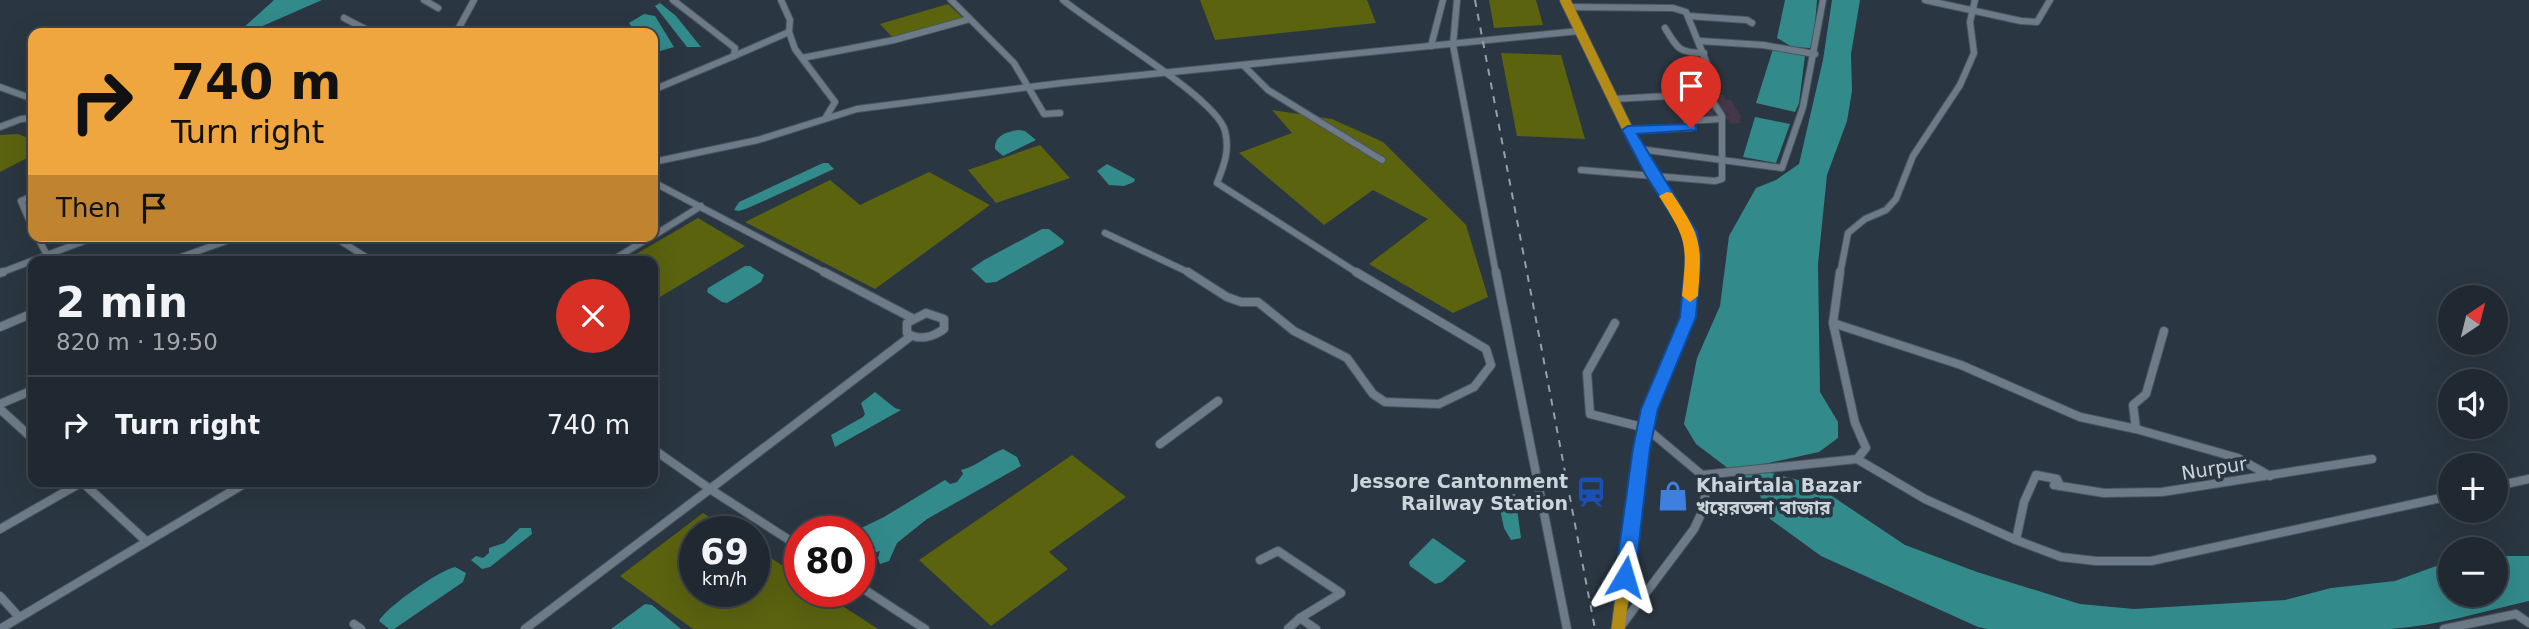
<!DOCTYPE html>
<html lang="en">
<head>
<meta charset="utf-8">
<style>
  :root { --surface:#202831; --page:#2d343d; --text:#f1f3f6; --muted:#a2a6ab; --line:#3d444d }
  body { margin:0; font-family:"DejaVu Sans","Noto Sans Bengali",sans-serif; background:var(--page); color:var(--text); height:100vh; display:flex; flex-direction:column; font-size:26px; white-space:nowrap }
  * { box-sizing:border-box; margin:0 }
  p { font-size:23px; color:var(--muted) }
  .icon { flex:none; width:38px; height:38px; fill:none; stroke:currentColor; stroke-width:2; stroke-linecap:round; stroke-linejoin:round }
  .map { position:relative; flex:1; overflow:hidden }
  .details { position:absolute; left:28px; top:256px; width:630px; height:231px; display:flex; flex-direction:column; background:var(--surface); border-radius:14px; box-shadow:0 7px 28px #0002,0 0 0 2px var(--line) }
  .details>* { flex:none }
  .top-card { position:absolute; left:28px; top:28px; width:630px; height:214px; border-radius:14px; box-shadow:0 7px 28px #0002,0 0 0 2px var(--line); background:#f0a63e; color:#111; overflow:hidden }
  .needle { width:46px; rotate:35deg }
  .buttons { position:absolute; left:2438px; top:285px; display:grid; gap:14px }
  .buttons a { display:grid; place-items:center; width:70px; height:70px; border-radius:50%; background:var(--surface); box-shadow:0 7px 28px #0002,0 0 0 2px var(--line); font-size:35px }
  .speed { position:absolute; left:679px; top:516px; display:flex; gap:14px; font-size:35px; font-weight:700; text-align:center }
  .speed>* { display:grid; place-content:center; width:91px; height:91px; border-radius:50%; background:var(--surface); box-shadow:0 7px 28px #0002,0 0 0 2px var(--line); line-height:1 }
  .speed small { font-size:18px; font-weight:400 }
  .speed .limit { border:10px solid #d22; background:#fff; color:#111 }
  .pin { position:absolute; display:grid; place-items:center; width:60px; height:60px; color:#fff; margin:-72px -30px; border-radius:50% 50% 50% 0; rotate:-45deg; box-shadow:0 0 7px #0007 }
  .pin .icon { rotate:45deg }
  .me { position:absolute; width:77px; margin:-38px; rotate:7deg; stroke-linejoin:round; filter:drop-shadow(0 0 5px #0008) }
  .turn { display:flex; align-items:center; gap:24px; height:147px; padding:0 28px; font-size:32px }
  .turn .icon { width:91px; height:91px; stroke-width:2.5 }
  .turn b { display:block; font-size:49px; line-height:60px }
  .then { display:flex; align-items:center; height:66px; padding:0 28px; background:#0003; gap:14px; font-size:26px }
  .round { display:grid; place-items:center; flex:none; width:74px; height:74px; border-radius:37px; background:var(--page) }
  .summary { display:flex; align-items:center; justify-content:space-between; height:119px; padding:0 28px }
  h1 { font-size:42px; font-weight:600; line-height:52px }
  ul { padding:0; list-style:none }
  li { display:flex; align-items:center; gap:21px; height:98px; padding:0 28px; border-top:2px solid var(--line) }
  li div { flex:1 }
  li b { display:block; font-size:26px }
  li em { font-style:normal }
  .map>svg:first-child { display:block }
</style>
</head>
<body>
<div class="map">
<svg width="2529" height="629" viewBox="0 0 2529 629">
  <rect width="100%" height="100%" fill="#2a3641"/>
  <!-- education -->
  <polygon fill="#423848" points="1712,95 1723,95 1726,100 1731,100 1742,118 1739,119 1741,123 1730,124 1725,116 1730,115 1722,110 1713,112 1714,115 1687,117 1677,98 1692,98 1697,105 1713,106"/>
  <!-- green -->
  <g fill="#5b630f">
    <polygon points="1200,0 1367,0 1376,23 1215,40"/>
    <polygon points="1489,0 1536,0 1543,25 1494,28"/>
    <polygon points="948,4 963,18 894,39 880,24"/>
    <polygon points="1501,53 1561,55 1585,139 1517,136"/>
    <polygon points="1272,110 1332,119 1383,142 1466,225 1488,297 1453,313 1369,264 1428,219 1373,190 1324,225 1239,153 1292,133"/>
    <polygon points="18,134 33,140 33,155 0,172 0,135"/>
    <polygon points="1040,145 1070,178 996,203 968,170"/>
    <polygon points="929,172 990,205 875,289 745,222 830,180 860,205"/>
    <polygon points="698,218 745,246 655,300 653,299 653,261 624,261"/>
    <polygon points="1072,455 1126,497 1049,552 1068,569 991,626 919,560"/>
    <polygon points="703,513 732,532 695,532 695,592 754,592 754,547 800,577 800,592 821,592 878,629 693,629 620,576"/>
  </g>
  <!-- water -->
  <g fill="#338a8b">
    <polygon points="274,0 322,0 258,28 241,30"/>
    <polygon points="1785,0 1817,0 1814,36 1810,48 1792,47 1777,38"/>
    <path d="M1832,0H1860L1851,54L1852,91L1847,121L1827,175L1818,264L1820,392L1838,422V438L1819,452L1764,464V471L1806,482L1826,492L1905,545L1977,572L2080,604L2134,609L2285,600L2331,588L2395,581L2450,561V595H2496V556H2529V601C2483,611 2438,626 2390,629H1988L1978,627L1821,556L1770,519L1758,491L1696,444L1684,424L1697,358L1720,306L1729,236L1756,188L1776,180L1799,164L1823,60Z"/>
    <polygon points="660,3 676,16 701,47 687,47 655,6"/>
    <polygon points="644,14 655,16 674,47 653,53 653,33 636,33 629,23"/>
    <polygon points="1773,49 1805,56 1799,103 1795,112 1756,103"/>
    <polygon points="1755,117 1790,124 1776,163 1743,157"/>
    <path d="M1018,130L1025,131L1036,140L1003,156L995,149C994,136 1006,132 1018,130Z"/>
    <polygon points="823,163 828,163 834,169 748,208 739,211 734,210 739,202"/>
    <polygon points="1107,164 1135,179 1134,182 1124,186 1109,185 1097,171"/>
    <polygon points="1042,229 1049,229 1064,241 1063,244 996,282 986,283 971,269 984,260"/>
    <polygon points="745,266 750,266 764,275 761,282 727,303 722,302 707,292 708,288"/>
    <polygon points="875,392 895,408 901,410 835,447 831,435 863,417 865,414 861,403"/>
    <path d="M1003,449L1017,457L1021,466L927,519L897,543L889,561L880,564L878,558L880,551L873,553L859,548V532H853L884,517L945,480L950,484L957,482L963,474L961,470C977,466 988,455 1003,449Z"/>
    <polygon points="1501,494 1515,494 1521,538 1511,540 1504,528 1497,496"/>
    <polygon points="520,528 531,528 532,534 490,567 482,569 471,560 476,556 483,558 489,553 489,548 504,543"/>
    <polygon points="1433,538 1466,561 1442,582 1435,584 1410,566 1409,562"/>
    <path d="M455,567L466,573L463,582L394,629H389L379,621C386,607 440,570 455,567Z"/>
    <polygon points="645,604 652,605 681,629 611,629"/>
  </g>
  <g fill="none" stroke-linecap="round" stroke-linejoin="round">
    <!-- street-far1 casing -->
    <g stroke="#4a555e" stroke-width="8">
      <g id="street-far1">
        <polyline points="424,0 438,8"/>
        <polyline points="673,0 735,48 734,56 789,32"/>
        <polyline points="781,0 790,20 789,32 795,49 835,102 826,117"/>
        <polyline points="951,0 1014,63 1044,114 1060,113"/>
        <path d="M1063,0C1095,27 1217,98 1225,131C1230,151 1224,165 1217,183L1359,274"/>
        <polyline points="1457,0 1453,45 1496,274"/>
        <polyline points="1925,0 2021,21 2037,22 2050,0"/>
        <polyline points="1568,7 1673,8 1686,12 1716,86 1708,94 1722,116 1722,179 1715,181 1581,170"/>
        <polyline points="1688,16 1747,20 1752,23"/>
        <polyline points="344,18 373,33"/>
        <path d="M1665,28C1678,49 1679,53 1704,53"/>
        <polyline points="456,33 474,0"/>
        <polyline points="1700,41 1763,45 1815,54"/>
        <polyline points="1431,46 1443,0"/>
        <polyline points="802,58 894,40 970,19"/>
        <polyline points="1243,65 1268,90 1382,160"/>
        <polyline points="0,87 33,99"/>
        <polyline points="653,90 734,56"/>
        <polyline points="1613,99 1708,94"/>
        <polyline points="1688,121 1720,119"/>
        <polyline points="0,127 21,119 33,118"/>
        <polyline points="1628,130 1691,128 1666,81"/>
        <polyline points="1639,149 1782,168 1803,107 1823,0"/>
        <polyline points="653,162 758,140 857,109 1062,83 1579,31"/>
        <polyline points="653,182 828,274"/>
        <polyline points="33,196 21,201 33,229"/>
        <polyline points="1105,233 1192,274"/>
        <polyline points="37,236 50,261"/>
        <polyline points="333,236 372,261"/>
        <polyline points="653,236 701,206"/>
        <polyline points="170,261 240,236"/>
        <polyline points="611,261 652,236"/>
        <polyline points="0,273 97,236"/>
        <polyline points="1840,274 1848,233 1865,219 1886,210 1896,199 1913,156 1960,85 1974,53 1970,22 1975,0"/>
      </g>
    </g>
    <!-- street casing -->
    <g stroke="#4a555e" stroke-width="10">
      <g id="street">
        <polyline points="824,272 912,318"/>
        <polyline points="1188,272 1227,297 1241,302 1258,302 1294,331 1347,358 1373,394 1385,402 1439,404 1474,387 1491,365 1486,349 1356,272"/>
        <polyline points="1496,272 1567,629"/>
        <polyline points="0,273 3,272"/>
        <path d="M926,313L944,319V329C933,337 919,341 907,333V323Z"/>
        <polyline points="1615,323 1587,373 1590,414 1646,428 1702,475 1706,489 1703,510 1694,529 1621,626"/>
        <polyline points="1833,323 1961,365 2080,417 2136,429 2238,458 2270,476"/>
        <polyline points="0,327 33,313"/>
        <polyline points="0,404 33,390"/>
        <polyline points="0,409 33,439"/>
        <polyline points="2136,429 2133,405 2146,394 2164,331"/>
        <polyline points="1160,444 1218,401"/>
        <polyline points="653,449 710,489 911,336"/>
        <polyline points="1857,459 1925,499 2016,540 2061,557 2096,561 2151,561 2450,496"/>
        <polyline points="1702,475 1857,459 1866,448 1855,423 1833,323 1840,272"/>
        <polyline points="81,481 146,541"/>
        <polyline points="2054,485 2104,493 2162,492 2372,459"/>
        <polyline points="2496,486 2529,479"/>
        <polyline points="0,529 84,481"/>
        <polyline points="2016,540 2024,502 2036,475 2057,479 2060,486"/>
        <polyline points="1260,560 1278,551 1341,593 1300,618 1288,629"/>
        <polyline points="859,586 925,629"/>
        <polyline points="0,596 19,617"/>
        <polyline points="1300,618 1316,629"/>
        <polyline points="354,624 361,629"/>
        <polyline points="0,629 249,481"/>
        <polyline points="525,629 710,489 800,547"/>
        <polyline points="2444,629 2516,614 2529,623"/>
      </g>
    </g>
    <!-- highway-far1 casing -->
    <g stroke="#4a555e" stroke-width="12">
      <polyline id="highway-far1" points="1565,0 1628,130 1653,176 1689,232 1694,255 1692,274"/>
    </g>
    <!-- highway casing -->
    <g stroke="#4a555e" stroke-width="15">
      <polyline id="highway" points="1618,629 1641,448 1650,409 1688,317 1692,272"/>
    </g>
    <!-- street-far1 -->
    <use href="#street-far1" stroke="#6d7b88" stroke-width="6"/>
    <!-- street -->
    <use href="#street" stroke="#6d7b88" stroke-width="8"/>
    <!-- highway-far1 -->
    <use href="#highway-far1" stroke="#b38c16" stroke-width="10"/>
    <!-- highway -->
    <use href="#highway" stroke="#b38c16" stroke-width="13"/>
    <!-- rail -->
    <polyline stroke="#97a0a9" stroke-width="2" stroke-dasharray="7 7" stroke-linecap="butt" points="1475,0 1595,629"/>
  </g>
  <!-- route -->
  <polygon fill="#1a73e8" stroke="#114b97" stroke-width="2" points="1691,124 1696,125 1696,130 1637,134 1697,232 1701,255 1696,317 1658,409 1650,448 1635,577 1632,583 1625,585 1618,583 1615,577 1633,448 1641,409 1680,317 1686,255 1682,232 1645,174 1622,130 1628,126"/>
  <!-- slow -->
  <path fill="#f59e0b" d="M1667,192L1672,193C1702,238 1702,243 1698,296L1690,302L1682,296C1687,244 1688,241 1659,196Z"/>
  <!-- icons -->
  <defs>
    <g id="station-bare" transform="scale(2.415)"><path d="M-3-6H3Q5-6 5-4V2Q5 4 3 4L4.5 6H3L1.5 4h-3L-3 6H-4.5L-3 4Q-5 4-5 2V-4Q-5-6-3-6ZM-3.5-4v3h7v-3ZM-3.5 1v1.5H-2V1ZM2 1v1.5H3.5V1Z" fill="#1a4fb4" stroke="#2a3641" stroke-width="2.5" paint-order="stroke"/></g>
    <g id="shop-bare" transform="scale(2.415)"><path d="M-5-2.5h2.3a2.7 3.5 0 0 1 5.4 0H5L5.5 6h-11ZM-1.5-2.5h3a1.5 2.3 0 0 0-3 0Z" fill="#3f7fe0" stroke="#2a3641" stroke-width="2.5" paint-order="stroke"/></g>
  </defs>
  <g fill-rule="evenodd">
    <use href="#station-bare" x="1591" y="492"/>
    <use href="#shop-bare" x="1673" y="496"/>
  </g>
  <g text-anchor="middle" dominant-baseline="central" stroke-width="7" stroke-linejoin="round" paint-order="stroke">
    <!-- street labels -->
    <g font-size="19" fill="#cdd5dc" stroke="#2a3641">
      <text transform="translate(2214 468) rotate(-9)">Nurpur</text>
    </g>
    <!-- poi labels -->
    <g font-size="19" font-weight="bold" fill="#cdd5dc" stroke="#2a3641" text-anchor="end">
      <text x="1568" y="481">Jessore Cantonment<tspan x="1568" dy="22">Railway Station</tspan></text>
      <text x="1696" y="485" text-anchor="start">Khairtala Bazar<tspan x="1696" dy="22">খয়েরতলা বাজার</tspan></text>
    </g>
  </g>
</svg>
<div class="buttons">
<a><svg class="needle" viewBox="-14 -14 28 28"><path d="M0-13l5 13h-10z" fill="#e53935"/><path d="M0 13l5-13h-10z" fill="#a2a6ab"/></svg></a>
<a><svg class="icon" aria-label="sound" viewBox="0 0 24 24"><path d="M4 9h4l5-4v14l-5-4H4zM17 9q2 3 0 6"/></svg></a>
<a>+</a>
<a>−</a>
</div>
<div class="speed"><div>69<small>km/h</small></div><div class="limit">80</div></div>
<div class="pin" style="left:1691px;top:128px;background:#d93025"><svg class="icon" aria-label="arrive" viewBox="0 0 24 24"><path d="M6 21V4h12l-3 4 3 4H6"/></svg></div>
<svg class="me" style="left:1625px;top:577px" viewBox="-20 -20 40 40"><path d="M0-17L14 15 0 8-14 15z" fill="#1a73e8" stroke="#fff" stroke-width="4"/></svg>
<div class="top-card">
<div class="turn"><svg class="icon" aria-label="right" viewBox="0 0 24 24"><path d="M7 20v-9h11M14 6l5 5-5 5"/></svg><div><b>740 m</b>Turn right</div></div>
<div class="then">Then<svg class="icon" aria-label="arrive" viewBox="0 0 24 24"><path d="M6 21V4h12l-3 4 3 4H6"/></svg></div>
</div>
<section class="details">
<div class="summary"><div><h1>2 min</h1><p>820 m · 19:50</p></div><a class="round" style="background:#d93025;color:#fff"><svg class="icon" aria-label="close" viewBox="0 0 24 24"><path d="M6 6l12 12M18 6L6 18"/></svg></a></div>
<ul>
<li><svg class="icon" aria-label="right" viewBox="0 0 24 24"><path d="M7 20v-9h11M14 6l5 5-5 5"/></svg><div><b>Turn right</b></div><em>740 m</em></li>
</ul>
</section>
</div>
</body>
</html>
